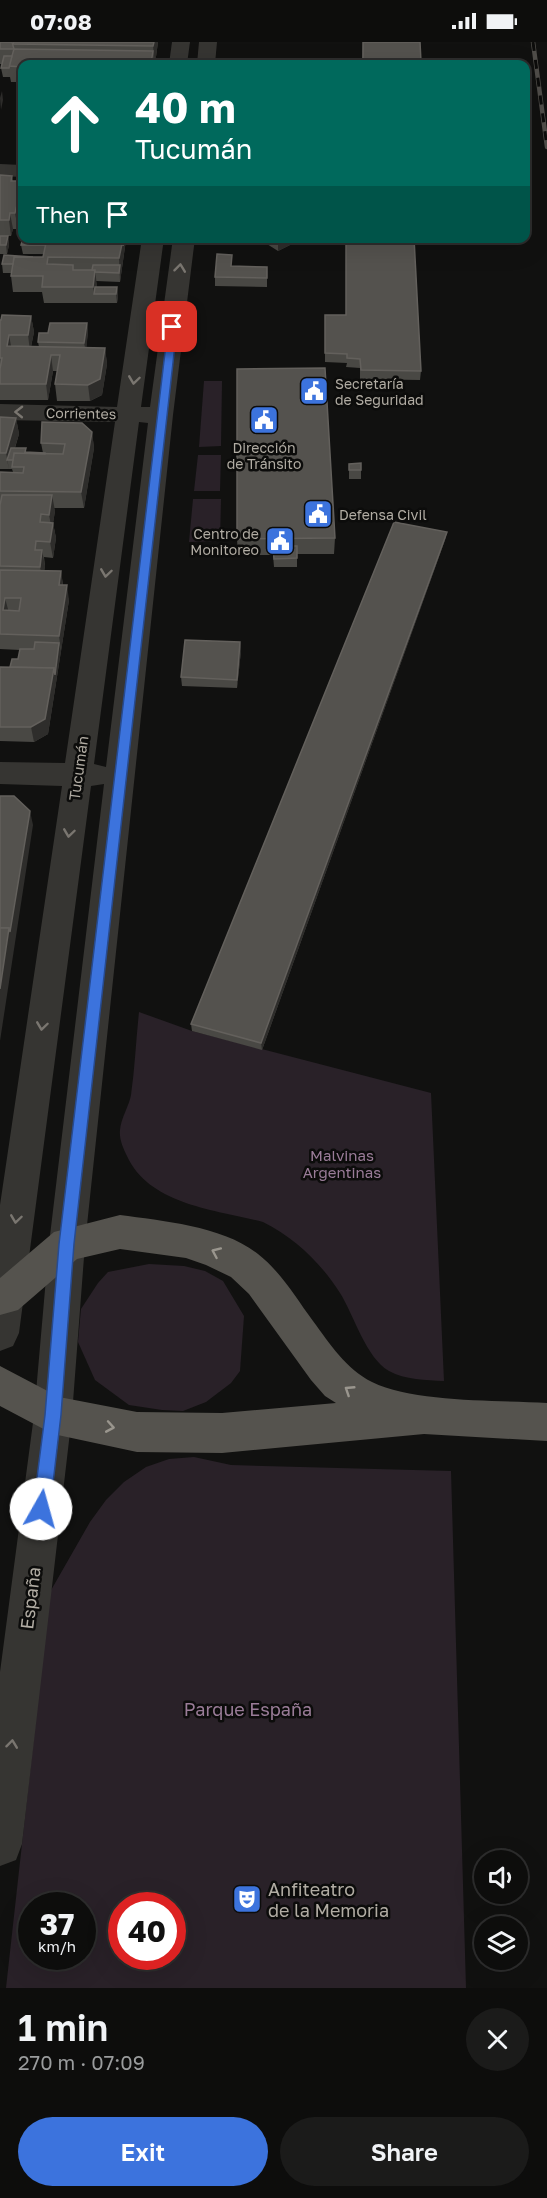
<!DOCTYPE html>
<html lang="en">
<head>
<meta charset="utf-8">
<style>
  :root { --surface:#0d0d0c; --page:#1b1b1a; --text:#f1f3f6; --muted:#9a9c9d; --line:#2d2d2d; --accent:#3c73dd }
  body { margin:0; font-family:"Golos Text",sans-serif; background:var(--page); color:var(--text); height:100vh; display:flex; flex-direction:column; font-size:22px; white-space:nowrap }
  * { box-sizing:border-box; margin:0 }
  p { font-size:20px; color:var(--muted) }
  .icon { flex:none; width:33px; height:33px; fill:none; stroke:currentColor; stroke-width:2; stroke-linecap:round; stroke-linejoin:round }
  .map { position:relative; height:1946px; overflow:hidden }
  .panel { display:flex; flex-direction:column; background:var(--surface); flex:1 }
  .panel>* { flex:none }
  .banner { position:absolute; left:18px; top:18px; width:512px; height:183px; border-radius:12px; box-shadow:0 6px 24px #0002,0 0 0 2px var(--line); background:#00695c; color:#fff; overflow:hidden }
  .buttons { position:absolute; left:474px; top:1808px; display:grid; gap:12px }
  .buttons a { display:grid; place-items:center; width:54px; height:54px; border-radius:50%; background:var(--surface); box-shadow:0 6px 24px #0002,0 0 0 2px var(--line); font-size:30px }
  .speed { position:absolute; left:18px; top:1850px; display:flex; gap:12px; font-size:30px; font-weight:700; text-align:center }
  .speed>* { display:grid; place-content:center; width:78px; height:78px; border-radius:50%; background:var(--surface); box-shadow:0 6px 24px #0002,0 0 0 2px var(--line); line-height:1 }
  .speed small { font-size:15px; font-weight:400 }
  .speed .limit { border:9px solid #d22; background:#fff; color:#111 }
  .pin { position:absolute; display:grid; place-items:center; width:51px; height:51px; color:#fff; margin:-26px; border-radius:12px; box-shadow:0 3px 9px #0006 }
  .me { position:absolute; width:66px; margin:-33px; rotate:7deg; stroke-linejoin:round; filter:drop-shadow(0 0 4px #0008) }
  .turn { display:flex; align-items:center; gap:21px; height:126px; padding:0 18px; font-size:27px }
  .turn .icon { width:78px; height:78px; stroke-width:2.5 }
  .turn b { display:block; font-size:42px; line-height:51px }
  .then { display:flex; align-items:center; height:57px; padding:0 18px; background:#0003; gap:12px; font-size:22px }
  .round { display:grid; place-items:center; flex:none; width:63px; height:63px; border-radius:32px; background:var(--page) }
  .headline { display:flex; align-items:center; justify-content:space-between; height:102px; padding:0 18px }
  h1 { font-size:36px; font-weight:600; line-height:45px }
  .button { display:flex; gap:12px; margin-top:auto; padding:12px 18px }
  .button a { flex:1; height:69px; border-radius:36px; background:var(--accent); color:#fff; font-size:24px; font-weight:600; line-height:69px; text-align:center }
  .button a+a { background:var(--page); color:var(--text) }
  .status { display:flex; justify-content:space-between; align-items:center; height:42px; padding:0 30px; background:var(--surface); direction:ltr }
  .status svg { height:16px; fill:currentColor }
  .map>svg:first-child { display:block }
</style>
</head>
<body>
<div class="status"><b>07:08</b><svg viewBox="0 0 49 12"><path d="M0 12V9h3v3zM5 12V6h3v6zM10 12V3h3v9zM15 12V0h3v12zM26 1h20v11H26zM47 4h2v5h-2z"/></svg></div>
<div class="map">
<svg width="547" height="1946" viewBox="0 0 547 1946">
  <rect width="100%" height="100%" fill="#111110"/>
  <!-- green -->
  <g fill="#292128" fill-rule="evenodd">
    <polygon points="204,339 222,339 221,404 199,405"/>
    <polygon points="198,413 221,413 220,449 194,449"/>
    <polygon points="193,457 221,457 220,499 189,500"/>
    <path d="M139,970L192,989L431,1051L444,1339C426,1338 405,1338 389,1329C366,1316 354,1273 340,1251C321,1221 295,1196 263,1180C217,1168 149,1163 127,1114C123,1106 119,1097 120,1088C121,1076 129,1064 131,1053C135,1025 136,997 139,970Z"/>
    <polygon points="149,1222 184,1224 205,1229 223,1239 244,1274 240,1329 231,1341 206,1360 183,1369 162,1368 129,1363 95,1338 78,1300 81,1267 98,1241 108,1230"/>
    <path d="M194,1415L231,1423L451,1429L466,1946H6L50,1550L90,1480L106,1458L124,1440L146,1425L169,1417ZM32,1863H82V1914H32ZM122,1863H172V1914H122Z"/>
  </g>
  <g fill="none" stroke-linecap="round" stroke-linejoin="round">
    <!-- minor -->
    <g fill="#363532" fill-rule="evenodd">
      <polygon points="172,0 190,0 187,22 169,22"/>
      <polygon points="199,0 217,0 215,22 197,22"/>
      <polygon points="0,122 22,123 22,135 0,134"/>
      <path d="M142,196H164L141,365H150L173,196H195L173,373L85,1202L72,1373L22,1802L16,1818L0,1824V1630L34,1373L49,1202L104,742L91,744L19,1291L13,1304L0,1309V1163L62,744L0,742V720L65,721L115,380L0,378V362L117,365ZM139,380L148,381L106,725L94,722Z"/>
    </g>
    <!-- major -->
    <path fill="#55534e" fill-rule="evenodd" d="M120,1173C163,1179 223,1184 258,1212C281,1230 296,1256 313,1279C330,1302 346,1327 372,1340C415,1361 498,1358 547,1361V1399L424,1392L222,1411L137,1410L53,1392L0,1364V1324L59,1355L137,1370L222,1371L336,1361L325,1354L311,1338L249,1252L231,1235L206,1223L186,1216L120,1207L77,1217L18,1268L0,1273V1236L54,1190Z"/>
    <!-- rail casing -->
    <g stroke="#4f4d49" stroke-width="4.5">
      <polyline id="rail" points="533,0 547,105"/>
    </g>
    <!-- rail -->
    <use href="#rail" stroke="#0c0c0b" stroke-width="3" stroke-dasharray="9" stroke-linecap="butt"/>
  </g>
  <!-- wall -->
  <g fill="#494844">
    <polygon points="0,0 158,0 155,22 22,22 22,40 11,40 10,35 3,35 1,26 2,22 0,22"/>
    <polygon points="363,0 420,0 421,22 362,22"/>
    <polygon points="0,133 12,134 13,139 22,139 22,194 20,194 18,184 18,187 13,187 11,194 8,194 9,203 7,212 0,212"/>
    <polygon points="267,196 304,196 278,209 267,202"/>
    <polygon points="126,198 120,240 96,239 97,245 117,245 118,254 117,261 44,261 42,250 13,250 11,234 11,231 3,231 2,222 33,215 43,215 44,212 23,212 21,203"/>
    <polygon points="232,224 267,225 267,245 215,244 215,235"/>
    <polygon points="325,273 421,329 420,338 360,337 360,326 346,325 347,321 325,320"/>
    <polygon points="31,274 34,290 31,305 39,305 38,300 48,291 87,281 88,290 86,306 105,306 107,322 102,353 90,359 57,359 55,342 57,329 53,329 48,358 0,358 0,278"/>
    <polygon points="0,375 16,376 19,392 15,406 27,410 43,411 41,401 92,390 94,406 84,466 54,466 55,469 53,481 56,496 53,516 44,515 45,524 44,529 61,529 63,543 69,558 48,692 34,700 0,699 0,625 10,625 18,617 20,608 0,607 0,430 13,430 12,427 9,427 9,426 9,427 0,427"/>
    <polygon points="349,422 361,428 361,437 349,437"/>
    <polygon points="447,490 445,498 262,1008 192,989 191,982"/>
    <polygon points="335,496 334,512 297,512 297,525 274,525 273,513 238,513 237,497"/>
    <polygon points="240,600 241,609 237,646 182,644 181,635"/>
  </g>
  <!-- shaded-wall -->
  <g fill="#2e2d2b">
    <polygon points="154,0 158,0 155,22 153,4"/>
    <polygon points="153,9 154,22 151,22"/>
    <polygon points="2,49 3,58 1,68 0,56"/>
    <polygon points="18,159 20,175 17,178 18,187 15,171"/>
    <polygon points="10,171 13,187 11,194 9,178"/>
    <polygon points="8,194 9,203 7,212 6,203"/>
    <polygon points="126,196 126,198 120,240 119,216 123,197"/>
    <polygon points="286,196 304,196 278,209 278,200"/>
    <polygon points="95,228 97,244 96,252 94,252 93,245"/>
    <polygon points="117,245 118,254 117,261 116,252"/>
    <polygon points="31,274 34,290 30,309 28,293"/>
    <polygon points="87,281 88,290 86,310 84,301"/>
    <polygon points="9,293 12,309 7,304"/>
    <polygon points="105,306 107,322 102,353 90,359 88,343"/>
    <polygon points="51,313 53,329 48,358 46,342"/>
    <polygon points="16,376 19,392 11,418 7,418 9,427 6,411"/>
    <polygon points="92,390 94,406 84,466 81,450"/>
    <polygon points="52,453 55,469 52,488 49,473"/>
    <polygon points="53,481 56,496 53,516 50,500"/>
    <polygon points="447,490 445,498 262,1008 261,1001"/>
    <polygon points="42,508 45,524 43,541 40,525"/>
    <polygon points="61,529 63,545 59,543"/>
    <polygon points="67,543 69,558 61,609 59,594"/>
    <polygon points="5,556 9,571 3,568"/>
    <polygon points="240,600 241,609 237,646 237,638"/>
    <polygon points="59,601 61,609 56,641 48,692 34,700 31,685 54,626"/>
    <polygon points="30,769 33,783 0,999 0,947 9,886"/>
  </g>
  <!-- building -->
  <g fill="#54524e" stroke="#63605c" stroke-width="1.5" fill-rule="evenodd">
    <polygon points="0,0 12,0 14,7 0,7"/>
    <polygon points="14,0 154,0 153,4 13,2"/>
    <polygon points="363,0 420,0 421,20 363,19"/>
    <polygon points="14,7 153,9 151,22 22,22 22,25 9,24"/>
    <polygon points="4,14 12,14 9,26 1,26"/>
    <polygon points="0,133 12,134 11,139 22,139 22,159 18,159 15,171 10,171 9,178 0,178"/>
    <polygon points="19,172 22,172 22,178 17,178"/>
    <polygon points="0,194 8,194 6,203 0,203"/>
    <polygon points="23,196 65,196 64,201 46,201 46,203 21,203"/>
    <polygon points="72,196 74,196 74,201 71,201"/>
    <polygon points="74,196 123,197 119,216 48,215 47,222 73,223 73,228 95,228 93,245 42,245 43,234 11,234 14,215 43,215 46,201 74,201"/>
    <polygon points="88,196 124,196 123,204 123,197"/>
    <polygon points="272,196 286,196 278,200"/>
    <polygon points="346,196 414,196 421,329 361,328 360,317 347,316 347,312 325,311 325,273 346,273"/>
    <polygon points="217,212 232,213 231,224 267,225 267,236 215,235"/>
    <polygon points="4,213 33,215 14,215 13,222 2,222"/>
    <polygon points="93,223 120,223 119,231 95,230 95,228 92,228"/>
    <polygon points="95,245 117,245 116,252 94,252"/>
    <polygon points="2,273 31,274 28,293 9,293 7,304 105,306 100,337 88,343 55,342 60,313 51,313 46,342 0,342 0,327 2,316 0,316 0,278 1,278"/>
    <polygon points="50,281 87,281 84,301 38,300 39,291 48,291"/>
    <polygon points="325,326 335,496 237,497 237,327"/>
    <polygon points="0,375 16,376 6,411 0,411"/>
    <polygon points="42,380 82,381 92,390 81,450 0,449 0,430 23,431 24,425 12,425 14,411 63,412 65,402 41,401"/>
    <polygon points="11,406 26,406 25,410 45,411 45,412 14,411 13,418 7,418"/>
    <polygon points="361,421 361,428 349,428 349,422"/>
    <polygon points="2,453 52,453 49,473 41,472 40,480 53,481 50,500 36,499 35,508 42,508 40,525 0,524 0,463"/>
    <polygon points="394,480 447,490 261,1001 191,982"/>
    <polygon points="273,504 297,504 297,516 274,517"/>
    <path d="M0,528L61,529L59,543H67L59,594L0,592ZM5,556H21L19,569L3,568Z"/>
    <polygon points="185,598 240,600 237,638 181,635"/>
    <polygon points="35,600 59,601 55,633 54,626 10,625 12,617 18,617 20,607 34,607"/>
    <polygon points="0,625 54,626 45,677 31,685 0,685"/>
    <polygon points="0,754 14,754 30,769 10,890 9,886 0,886"/>
    <polygon points="0,886 9,886 0,947"/>
  </g>
  <!-- one-way arrows -->
  <defs><path id="oneway-chevron" d="M-2-3.5L2.5 0L-2 3.5" fill="none" stroke-width="1.6" stroke-linecap="round" stroke-linejoin="round" transform="scale(1.5)"/></defs>
  <g stroke="#7a7670">
    <use href="#oneway-chevron" transform="translate(180 226) rotate(-83)"/>
    <use href="#oneway-chevron" transform="translate(134 338) rotate(98)"/>
    <use href="#oneway-chevron" transform="translate(19 370) rotate(-179)"/>
    <use href="#oneway-chevron" transform="translate(106 531) rotate(98)"/>
    <use href="#oneway-chevron" transform="translate(69 791) rotate(98)"/>
    <use href="#oneway-chevron" transform="translate(42 984) rotate(98)"/>
    <use href="#oneway-chevron" transform="translate(16 1177) rotate(98)"/>
    <use href="#oneway-chevron" transform="translate(12 1702) rotate(-83)"/>
  </g>
  <g stroke="#9a968e">
    <use href="#oneway-chevron" transform="translate(216 1210) rotate(-156)"/>
    <use href="#oneway-chevron" transform="translate(349 1348) rotate(-147)"/>
    <use href="#oneway-chevron" transform="translate(110 1385) rotate(10)"/>
  </g>
  <!-- route -->
  <polygon fill="#3c73dd" stroke="#274b90" stroke-width="1.5" points="172,282 177,285 74,1202 61,1373 50,1467 47,1473 41,1475 35,1473 33,1467 45,1373 59,1202 168,285"/>
  <!-- icons -->
  <defs>
    <g id="civic-square" transform="scale(1.5)"><rect x="-9" y="-9" width="18" height="18" rx="4" fill="#3c73dd" stroke="#0c0c0b"/><path d="M-.6-6.5H3V-4.5H.6V-3L4-1V1h2V6H-6V1h2V-1L-.6-3ZM-1.2 2.5V6h2.4V2.5Z" fill="#fff"/></g>
    <g id="theatre-square" transform="scale(1.5)"><rect x="-9" y="-9" width="18" height="18" rx="4" fill="#3c73dd" stroke="#0c0c0b"/><path d="M-5-5.5Q0-4 5-5.5V0Q5 5 0 6Q-5 5-5 0ZM-3.3-2.5H-1v1.5H-3.3ZM1-2.5H3.3v1.5H1ZM-2.8 1Q0 5.5 2.8 1Z" fill="#fff"/></g>
  </defs>
  <g fill-rule="evenodd">
    <use href="#civic-square" x="314" y="349"/>
    <use href="#civic-square" x="264" y="378"/>
    <use href="#civic-square" x="318" y="472"/>
    <use href="#civic-square" x="280" y="499"/>
    <use href="#theatre-square" x="247" y="1857"/>
  </g>
  <g text-anchor="middle" dominant-baseline="central" stroke-width="5" stroke-linejoin="round" paint-order="stroke">
    <!-- far-poi labels -->
    <g font-size="14" fill="#b1aca3" stroke="#0c0c0b" text-anchor="start">
      <text x="335" y="341">Secretaría<tspan x="335" dy="16">de Seguridad</tspan></text>
      <text x="264" y="405" text-anchor="middle">Dirección<tspan x="264" dy="16">de Tránsito</tspan></text>
      <text x="339" y="472">Defensa Civil</text>
      <text x="259" y="491" text-anchor="end">Centro de<tspan x="259" dy="16">Monitoreo</tspan></text>
    </g>
    <!-- far-street labels -->
    <g font-size="14" fill="#b1aca3" stroke="#0c0c0b">
      <text transform="translate(81 371) rotate(1)">Corrientes</text>
    </g>
    <!-- street labels -->
    <g font-size="15" fill="#b1aca3" stroke="#0c0c0b">
      <text transform="translate(78 726) rotate(-82)">Tucumán</text>
    </g>
    <!-- park labels -->
    <g font-size="15" fill="#9a7c98" stroke="#0c0c0b">
      <text x="342" y="1113">Malvinas<tspan x="342" dy="17">Argentinas</tspan></text>
    </g>
    <!-- near-street labels -->
    <g font-size="18" fill="#b1aca3" stroke="#0c0c0b">
      <text transform="translate(30 1556) rotate(-83)">España</text>
    </g>
    <!-- near-park labels -->
    <g font-size="18" fill="#9a7c98" stroke="#0c0c0b">
      <text x="248" y="1667">Parque España</text>
    </g>
    <!-- near-poi labels -->
    <g font-size="18" fill="#b1aca3" stroke="#0c0c0b" text-anchor="start">
      <text x="268" y="1847">Anfiteatro<tspan x="268" dy="21">de la Memoria</tspan></text>
    </g>
  </g>
</svg>
<div class="buttons">
<a><svg class="icon" aria-label="sound" viewBox="0 0 24 24"><path d="M4 9h4l5-4v14l-5-4H4zM17 9q2 3 0 6"/></svg></a>
<a><svg class="icon" aria-label="layers" viewBox="0 0 24 24"><path d="M12 4l9 5-9 5-9-5zM3 14l9 5 9-5"/></svg></a>
</div>
<div class="speed"><div>37<small>km/h</small></div><div class="limit">40</div></div>
<div class="pin" style="left:172px;top:285px;background:#d93025"><svg class="icon" aria-label="arrive" viewBox="0 0 24 24"><path d="M6 21V4h12l-3 4 3 4H6"/></svg></div>
<svg class="me" style="left:41px;top:1467px" viewBox="-20 -20 40 40"><circle r="19" fill="#fff"/><path d="M0-13L10 11 0 6-10 11z" fill="#3c73dd"/></svg>
<div class="banner">
<div class="turn"><svg class="icon" aria-label="ahead" viewBox="0 0 24 24"><path d="M12 20V5M6 11l6-6 6 6"/></svg><div><b>40 m</b>Tucumán</div></div>
<div class="then">Then<svg class="icon" aria-label="arrive" viewBox="0 0 24 24"><path d="M6 21V4h12l-3 4 3 4H6"/></svg></div>
</div>
</div>
<section class="panel">
<div class="headline"><div><h1>1 min</h1><p>270 m · 07:09</p></div><a class="round"><svg class="icon" aria-label="close" viewBox="0 0 24 24"><path d="M6 6l12 12M18 6L6 18"/></svg></a></div>
<div class="button"><a>Exit</a><a>Share</a></div>
</section>
</body>
</html>
